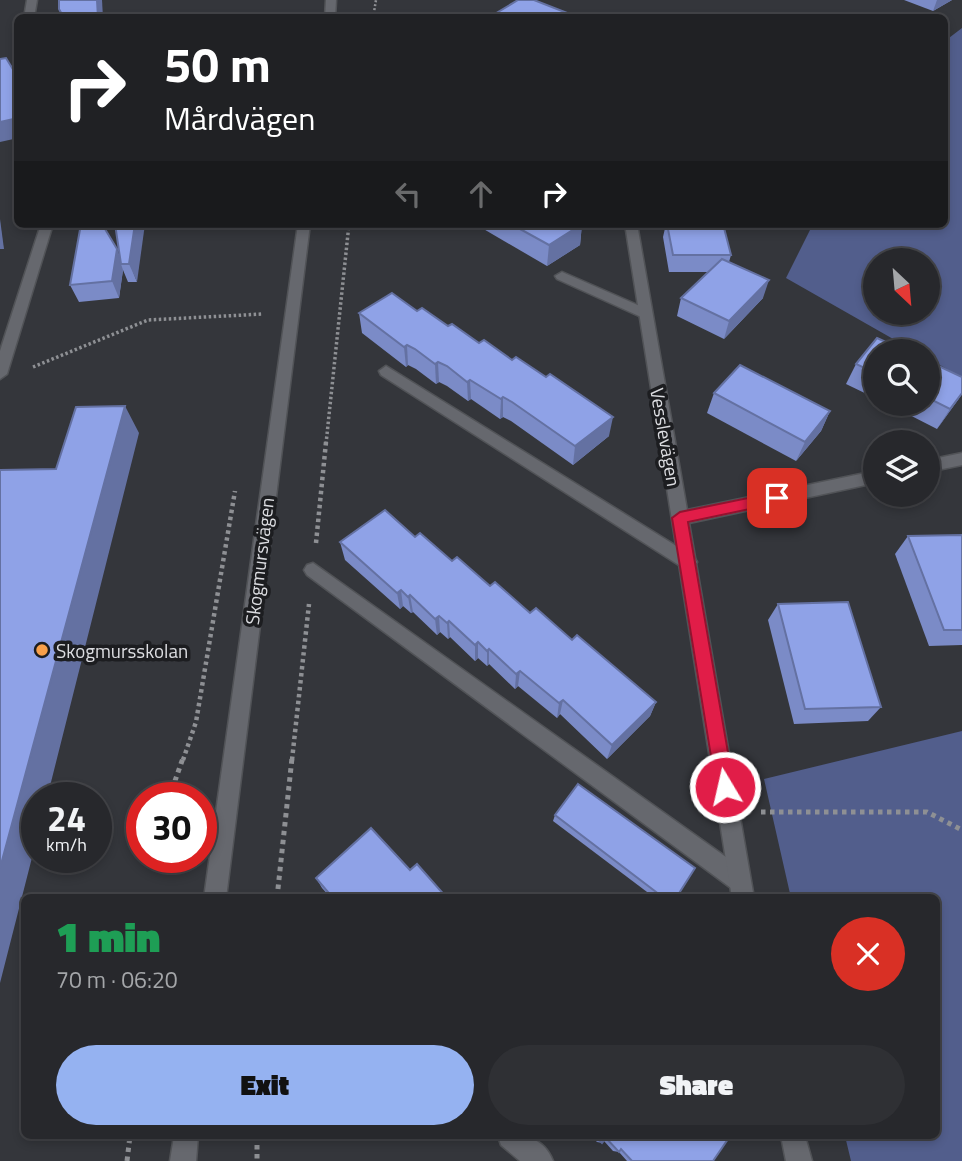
<!DOCTYPE html>
<html lang="en">
<head>
<meta charset="utf-8">
<style>
  :root { --surface:#27282c; --page:#2f3034; --text:#f1f3f6; --muted:#a4a6a9; --line:#434448; --accent:#95b2f1 }
  body { margin:0; font-family:"Titillium Web",sans-serif; background:var(--page); color:var(--text); height:100vh; display:flex; flex-direction:column; font-size:26px; white-space:nowrap }
  * { box-sizing:border-box; margin:0 }
  p { font-size:23px; color:var(--muted) }
  .icon { flex:none; width:38px; height:38px; fill:none; stroke:currentColor; stroke-width:2; stroke-linecap:round; stroke-linejoin:round }
  .map { position:relative; flex:1; overflow:hidden }
  .panel { position:absolute; left:21px; top:894px; width:919px; height:245px; display:flex; flex-direction:column; background:var(--surface); border-radius:10px; box-shadow:0 4px 10px #0003,0 0 0 2px var(--line) }
  .panel>* { flex:none }
  .guide { position:absolute; left:14px; top:14px; width:934px; height:214px; border-radius:10px; box-shadow:0 4px 10px #0003,0 0 0 2px var(--line); background:#202124; color:#fff; overflow:hidden }
  .needle { width:46px; rotate:154deg }
  .tools { position:absolute; left:863px; top:248px; display:grid; gap:14px }
  .tools a { display:grid; place-items:center; width:77px; height:77px; border-radius:50%; background:var(--surface); box-shadow:0 4px 10px #0003,0 0 0 2px var(--line); font-size:35px }
  .speed { position:absolute; left:21px; top:782px; display:flex; gap:14px; font-size:35px; font-weight:700; text-align:center }
  .speed>* { display:grid; place-content:center; width:91px; height:91px; border-radius:50%; background:var(--surface); box-shadow:0 4px 10px #0003,0 0 0 2px var(--line); line-height:1 }
  .speed small { font-size:18px; font-weight:400 }
  .speed .limit { border:10px solid #d22; background:#fff; color:#111 }
  .pin { position:absolute; display:grid; place-items:center; width:60px; height:60px; color:#fff; margin:-30px; border-radius:14px; box-shadow:0 4px 10px #0006 }
  .me { position:absolute; width:77px; margin:-38px; rotate:351deg; stroke-linejoin:round; filter:drop-shadow(0 0 5px #0008) }
  .turn { display:flex; align-items:center; gap:24px; height:147px; padding:0 35px; font-size:32px }
  .turn .icon { width:91px; height:91px; stroke-width:2.5 }
  .turn b { display:block; font-size:49px; line-height:60px }
  .lanes { display:flex; align-items:center; height:66px; padding:0 35px; background:#0003; justify-content:center; gap:35px; direction:ltr }
  .lanes .off { opacity:.35 }
  .round { display:grid; place-items:center; flex:none; width:74px; height:74px; border-radius:37px; background:var(--page) }
  .overview { display:flex; align-items:center; justify-content:space-between; height:119px; padding:0 35px }
  h1 { font-size:42px; font-weight:800; line-height:52px; color:#1e9e55 }
  .action { display:flex; gap:14px; margin-top:auto; padding:14px 35px }
  .action a { flex:1; height:80px; border-radius:42px; background:var(--accent); color:#111; font-size:28px; font-weight:800; line-height:80px; text-align:center }
  .action a+a { background:var(--page); color:var(--text) }
  .map>svg:first-child { display:block }
</style>
</head>
<body>
<div class="map">
<svg width="962" height="1161" viewBox="0 0 962 1161">
  <rect width="100%" height="100%" fill="#34363b"/>
  <!-- green -->
  <g fill="#525e8c" fill-rule="evenodd">
    <path d="M962,28V378L928,358V352H916L786,278L813,224H945V41ZM875,261H928V313H875Z"/>
    <polygon points="962,731 962,1161 851,1161 845,1136 936,1136 936,898 791,898 764,779"/>
  </g>
  <g fill="none" stroke-linecap="round" stroke-linejoin="round">
    <!-- service casing -->
    <g stroke="#515357" stroke-width="3">
      <g id="service">
        <polygon points="562,272 649,310 651,313 644,318 639,316 557,279 555,276"/>
        <polygon points="386,366 694,557 697,562 694,567 682,567 381,375 379,371"/>
        <polygon points="313,563 747,872 750,880 747,888 739,891 731,888 307,575 304,570 307,565"/>
        <path d="M498,1136C522,1136 542,1134 553,1161H520L501,1145Z"/>
      </g>
    </g>
    <!-- minor casing -->
    <g stroke="#515357" stroke-width="3">
      <g id="minor">
        <polygon points="27,0 37,0 34,18 24,18"/>
        <polygon points="41,224 53,224 7,374 0,379 0,351"/>
        <polygon points="625,224 637,224 687,510 875,471 875,483 689,523 754,898 732,898"/>
        <polygon points="962,453 962,465 928,472 928,460"/>
        <polygon points="781,1136 805,1136 812,1161 786,1161"/>
      </g>
    </g>
    <!-- tertiary casing -->
    <g stroke="#515357" stroke-width="3">
      <g id="tertiary">
        <polygon points="326,0 336,0 335,18 325,18"/>
        <polygon points="298,224 310,224 226,898 204,898"/>
        <polygon points="174,1136 198,1136 196,1161 170,1161"/>
      </g>
    </g>
    <!-- path-far3 -->
    <polyline stroke="#8e9094" stroke-width="2.5" stroke-dasharray="2 2" stroke-linecap="butt" points="373,18 376,0"/>
    <!-- path-far2 -->
    <g stroke="#8e9094" stroke-width="3.5" stroke-dasharray="2.5 2.5" stroke-linecap="butt">
      <polyline points="33,367 148,320 263,314"/>
      <polyline points="326,444 349,224"/>
    </g>
    <!-- path-far1 -->
    <g stroke="#8e9094" stroke-width="4.5" stroke-dasharray="3.5 3.5" stroke-linecap="butt">
      <polyline points="316,543 326,442"/>
      <polyline points="183,760 196,722 235,491"/>
      <polyline points="292,760 309,604"/>
    </g>
    <!-- path -->
    <g stroke="#8e9094" stroke-width="5" stroke-dasharray="4.5 4.5" stroke-linecap="butt">
      <polyline points="169,798 183,758"/>
      <polyline points="761,812 927,812 962,830"/>
      <polyline points="277,898 292,758"/>
      <polyline points="257,1136 257,1161"/>
      <polyline points="127,1161 130,1136"/>
    </g>
    <!-- service -->
    <use href="#service" fill="#66686e" fill-rule="evenodd"/>
    <!-- minor -->
    <use href="#minor" fill="#66686e" fill-rule="evenodd"/>
    <!-- tertiary -->
    <use href="#tertiary" fill="#66686e" fill-rule="evenodd"/>
  </g>
  <!-- wall -->
  <g fill="#7b8bc7">
    <polygon points="904,0 952,0 933,11"/>
    <polygon points="115,224 137,282 128,282 123,270 119,298 79,302 70,285 120,256"/>
    <polygon points="475,224 582,224 580,245 547,266"/>
    <polygon points="666,224 723,224 731,255 729,262 763,298 724,339 677,316 681,298 709,272 669,272 663,237"/>
    <polygon points="417,311 609,436 573,465 511,421 503,417 500,419 471,399 468,401 447,386 439,382 436,384 416,369 408,365 406,367 362,333 359,313"/>
    <polygon points="875,352 875,398 846,384 856,364"/>
    <polygon points="928,361 962,394 937,429 888,404 928,404"/>
    <polygon points="714,393 830,411 821,431 796,461 707,413"/>
    <polygon points="962,535 962,645 929,646 895,554 908,536"/>
    <polygon points="415,537 572,640 656,702 650,716 607,759 560,714 557,718 518,686 515,689 489,664 487,666 478,658 475,661 450,637 448,639 440,632 437,635 413,612 411,613 403,606 400,609 345,560 340,542"/>
    <polygon points="778,604 881,707 868,721 794,724 768,620"/>
    <polygon points="555,815 676,898 655,898 553,821"/>
    <polygon points="410,870 447,898 331,898 322,888 316,878"/>
    <polygon points="591,1136 725,1136 713,1161 627,1161 619,1152 613,1151 604,1141 602,1143 597,1142"/>
  </g>
  <!-- shaded-wall -->
  <g fill="#6471a2">
    <polygon points="97,0 102,0 103,18 98,18"/>
    <polygon points="937,0 952,0 933,11"/>
    <polygon points="18,118 18,138 0,142 0,122"/>
    <polygon points="0,219 4,249 0,249"/>
    <polygon points="135,224 145,224 137,282 129,264"/>
    <polygon points="582,224 580,245 547,266 549,245"/>
    <polygon points="117,249 123,264 121,264 123,270 119,298 112,281"/>
    <polygon points="769,280 763,298 724,339 729,321"/>
    <polygon points="407,345 408,365 406,367 404,347"/>
    <polygon points="438,362 439,382 436,384 435,364"/>
    <polygon points="470,380 471,399 468,401 467,382"/>
    <polygon points="962,393 958,400 937,429 950,409"/>
    <polygon points="503,397 503,417 500,419 501,399"/>
    <polygon points="125,406 139,433 47,798 37,798 37,838 0,983 0,868"/>
    <polygon points="830,411 821,431 796,461 805,442"/>
    <polygon points="613,417 609,436 573,465 575,446"/>
    <polygon points="401,590 403,606 400,609 397,593"/>
    <polygon points="410,595 413,612 411,613 408,597"/>
    <polygon points="439,616 440,632 437,635 435,619"/>
    <polygon points="449,621 450,637 448,639 447,623"/>
    <polygon points="478,642 478,658 475,661 475,645"/>
    <polygon points="489,649 489,664 487,666 487,651"/>
    <polygon points="520,671 518,686 515,689 516,674"/>
    <polygon points="563,700 560,714 557,718 559,703"/>
    <polygon points="656,702 650,716 607,759 612,745"/>
  </g>
  <!-- building -->
  <g fill="#8fa2e7" stroke="#6471a2" stroke-width="2">
    <polygon points="59,0 97,0 98,18 64,18 59,9"/>
    <polygon points="518,0 534,0 580,18 488,18"/>
    <polygon points="6,58 14,71 18,91 18,118 0,122 0,59"/>
    <polygon points="81,224 102,224 117,249 112,281 70,285"/>
    <polygon points="115,224 135,224 129,264 121,264"/>
    <polygon points="511,224 582,224 549,245"/>
    <polygon points="667,224 723,224 731,255 673,255"/>
    <polygon points="722,259 769,280 729,321 681,298"/>
    <polygon points="392,293 417,311 422,308 448,326 452,324 479,343 484,340 512,360 516,357 546,377 550,374 613,417 575,446 512,402 503,397 501,399 470,380 467,382 447,366 438,362 435,364 415,349 407,345 404,347 359,313"/>
    <polygon points="877,338 908,352 875,352 875,373 856,364"/>
    <polygon points="928,361 962,377 962,393 950,409 928,398"/>
    <polygon points="740,365 830,411 805,442 714,393"/>
    <polygon points="125,406 0,868 0,470 56,469 76,407"/>
    <polygon points="385,510 415,537 420,533 452,561 457,557 490,586 495,582 530,613 536,608 572,640 577,635 656,702 612,745 563,700 559,703 520,671 516,674 489,649 487,651 478,642 475,645 449,621 447,623 439,616 435,619 410,595 408,597 401,590 397,593 340,542"/>
    <polygon points="962,535 962,630 944,630 908,536"/>
    <polygon points="848,602 881,707 805,709 778,604"/>
    <polygon points="578,784 695,868 676,898 664,898 555,815"/>
    <polygon points="371,828 410,870 417,864 447,898 333,898 316,878"/>
    <polygon points="595,1136 725,1136 728,1139 713,1161 632,1161 621,1149 619,1152 606,1138 602,1143"/>
  </g>
  <!-- route -->
  <polygon fill="#e11d48" stroke="#92132f" stroke-width="2" points="777,492 783,493 785,498 783,502 688,522 734,787 731,793 725,796 718,793 716,787 672,518 680,512"/>
  <!-- markers -->
  <circle fill="#f8a04b" stroke="#1c1d20" stroke-width="2.5" cx="42" cy="650" r="7"/>
  <g text-anchor="middle" dominant-baseline="central" stroke-width="7" stroke-linejoin="round" paint-order="stroke">
    <!-- street labels -->
    <g font-size="19" fill="#dcdde1" stroke="#1c1d20">
      <text transform="translate(666 437) rotate(80)">Vesslevägen</text>
      <text transform="translate(259 561) rotate(-83)">Skogmursvägen</text>
    </g>
    <!-- poi labels -->
    <g font-size="19" fill="#dcdde1" stroke="#1c1d20" text-anchor="start">
      <text x="56" y="650">Skogmursskolan</text>
    </g>
  </g>
</svg>
<div class="tools">
<a><svg class="needle" viewBox="-14 -14 28 28"><path d="M0-13l5 13h-10z" fill="#e53935"/><path d="M0 13l5-13h-10z" fill="#a4a6a9"/></svg></a>
<a><svg class="icon" aria-label="search" viewBox="0 0 24 24"><circle cx="10" cy="10" r="6"/><path d="M15 15l6 6"/></svg></a>
<a><svg class="icon" aria-label="layers" viewBox="0 0 24 24"><path d="M12 4l9 5-9 5-9-5zM3 14l9 5 9-5"/></svg></a>
</div>
<div class="speed"><div>24<small>km/h</small></div><div class="limit">30</div></div>
<div class="pin" style="left:777px;top:498px;background:#d93025"><svg class="icon" aria-label="arrive" viewBox="0 0 24 24"><path d="M6 21V4h12l-3 4 3 4H6"/></svg></div>
<svg class="me" style="left:725px;top:787px" viewBox="-20 -20 40 40"><circle r="17" fill="#e11d48" stroke="#fff" stroke-width="3"/><path d="M0-11L8 9 0 5-8 9z" fill="#fff"/></svg>
<div class="guide">
<div class="turn"><svg class="icon" aria-label="right" viewBox="0 0 24 24"><path d="M7 20v-9h11M14 6l5 5-5 5"/></svg><div><b>50 m</b>Mårdvägen</div></div>
<div class="lanes"><svg class="icon off" aria-label="left" viewBox="0 0 24 24"><path d="M17 20v-9H6M10 6l-5 5 5 5"/></svg><svg class="icon off" aria-label="ahead" viewBox="0 0 24 24"><path d="M12 20V5M6 11l6-6 6 6"/></svg><svg class="icon" aria-label="right" viewBox="0 0 24 24"><path d="M7 20v-9h11M14 6l5 5-5 5"/></svg></div>
</div>
<section class="panel">
<div class="overview"><div><h1>1 min</h1><p>70 m · 06:20</p></div><a class="round" style="background:#d93025;color:#fff"><svg class="icon" aria-label="close" viewBox="0 0 24 24"><path d="M6 6l12 12M18 6L6 18"/></svg></a></div>
<div class="action"><a>Exit</a><a>Share</a></div>
</section>
</div>
</body>
</html>
